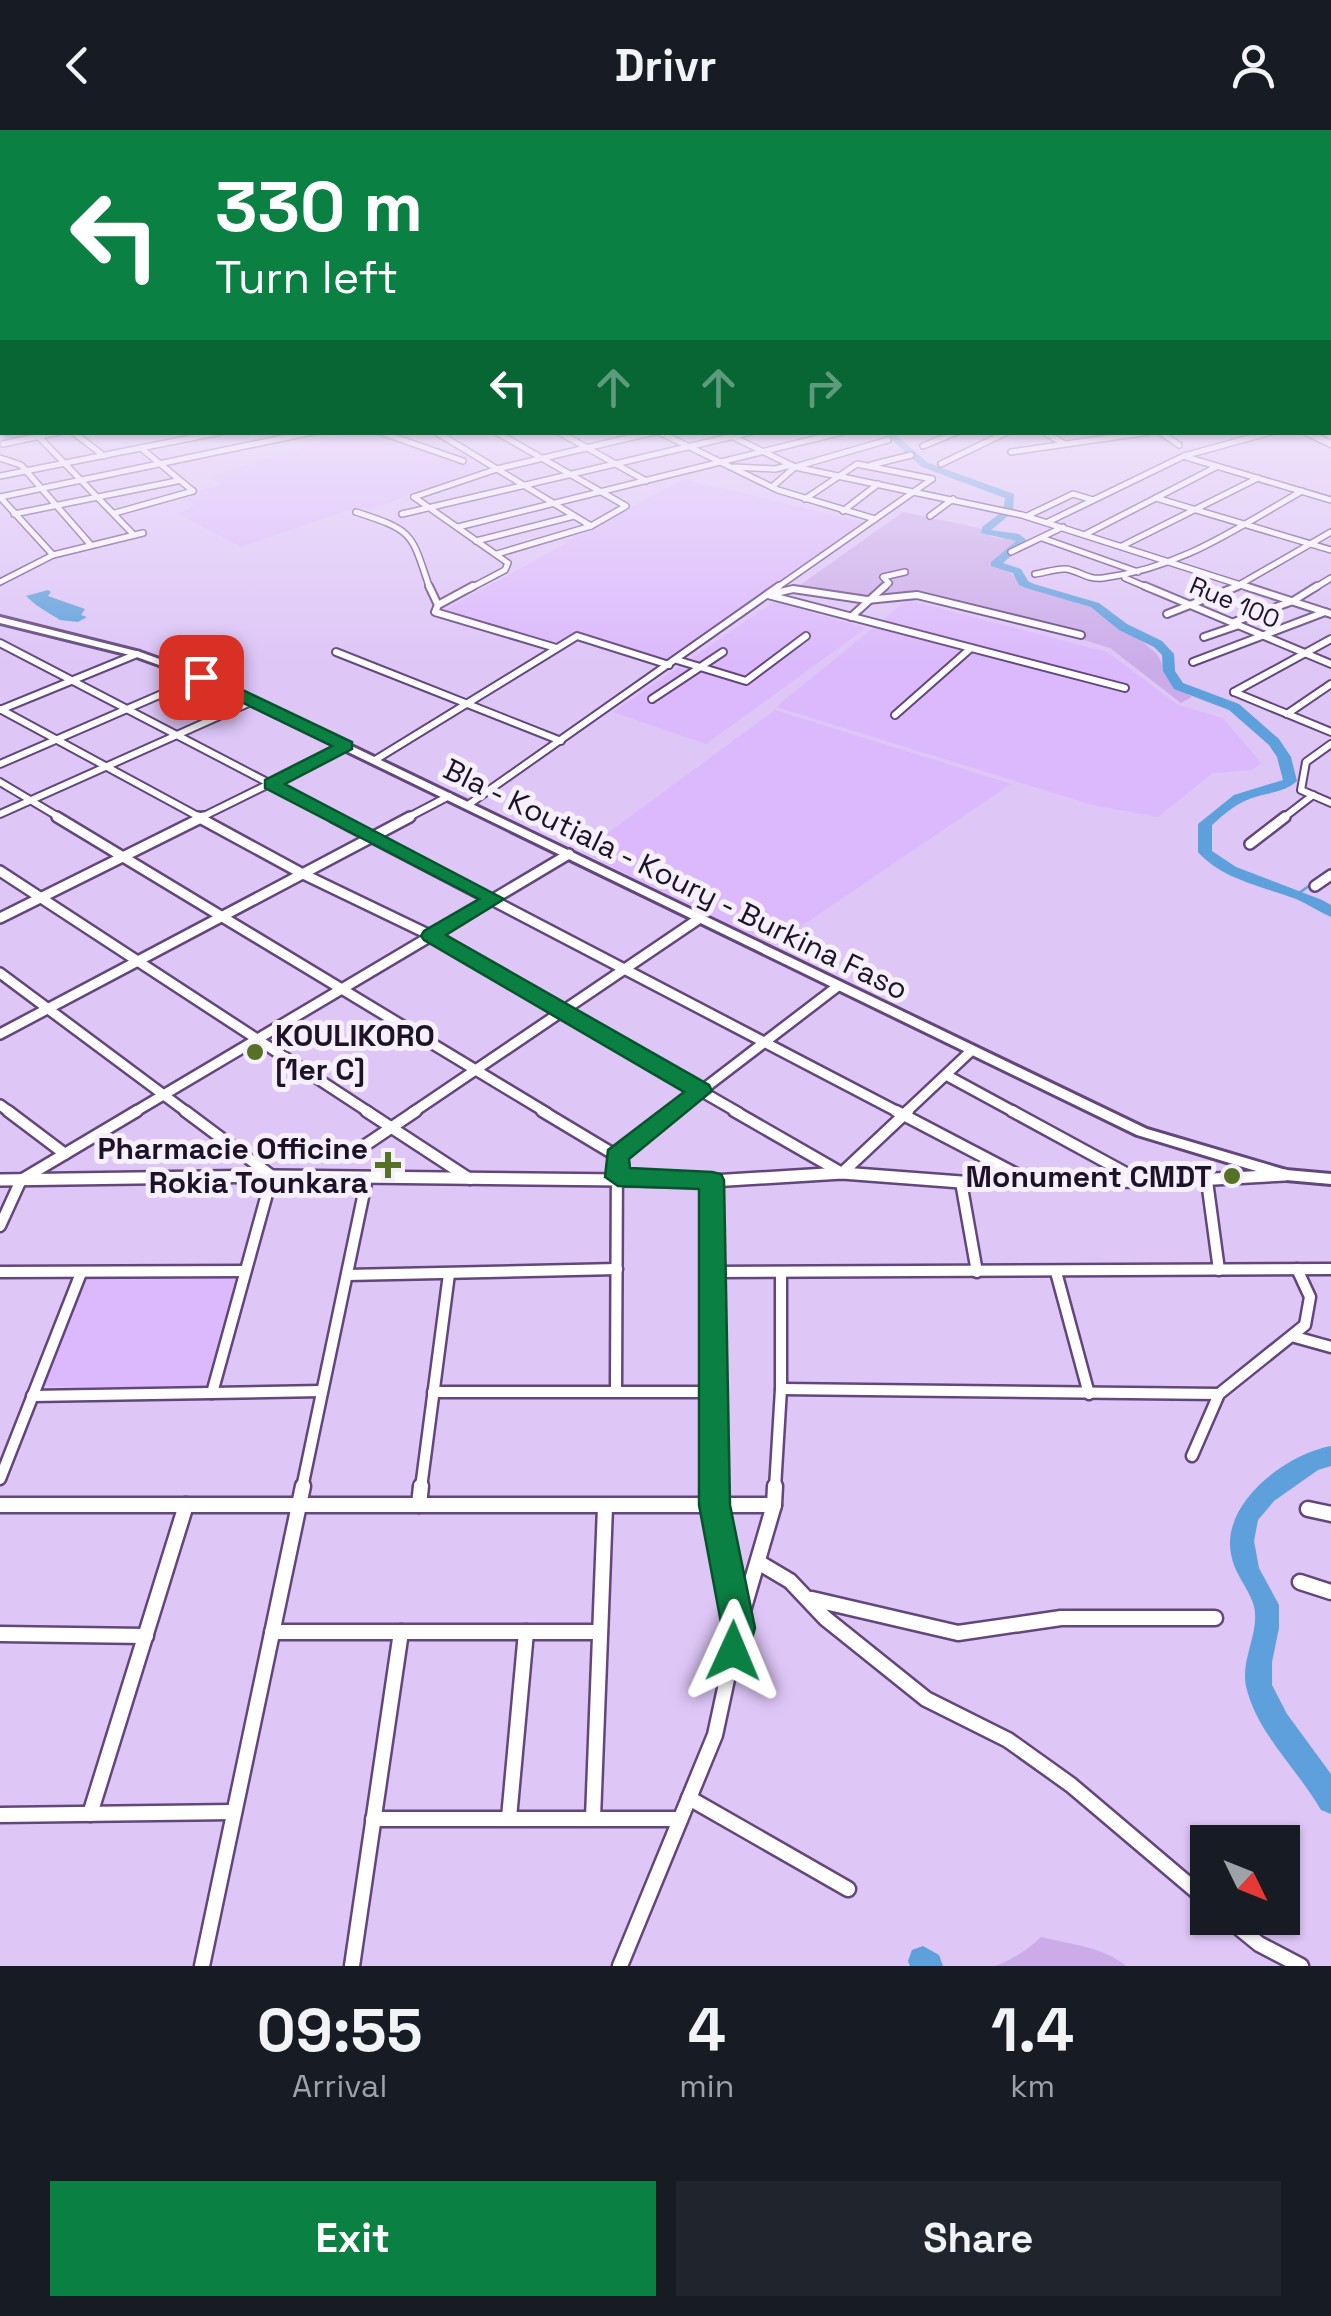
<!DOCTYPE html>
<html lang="en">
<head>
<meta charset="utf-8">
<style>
  :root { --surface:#171b24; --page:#20242c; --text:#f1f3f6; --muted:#9ea1a6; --accent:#0b8043 }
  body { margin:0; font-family:"Space Grotesk",sans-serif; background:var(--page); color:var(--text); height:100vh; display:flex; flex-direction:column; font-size:38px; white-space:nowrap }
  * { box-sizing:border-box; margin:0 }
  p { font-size:32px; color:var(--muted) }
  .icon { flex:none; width:55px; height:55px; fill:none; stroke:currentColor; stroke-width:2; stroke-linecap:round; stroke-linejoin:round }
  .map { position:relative; height:1836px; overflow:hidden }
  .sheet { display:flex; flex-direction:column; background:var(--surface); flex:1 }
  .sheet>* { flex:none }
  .banner { position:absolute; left:0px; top:0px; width:1332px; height:305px; box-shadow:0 2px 8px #0004; background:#0b8043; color:#fff; overflow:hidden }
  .needle { width:65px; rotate:133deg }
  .fabs { position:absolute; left:1190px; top:1695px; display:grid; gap:20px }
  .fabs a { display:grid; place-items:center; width:110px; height:110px; border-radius:0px; background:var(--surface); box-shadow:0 2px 8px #0004; font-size:50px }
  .pin { position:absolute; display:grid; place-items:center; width:85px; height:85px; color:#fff; margin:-42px; border-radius:20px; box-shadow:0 5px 15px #0006 }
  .me { position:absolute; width:110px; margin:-55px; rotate:1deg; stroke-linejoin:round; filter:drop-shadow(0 0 8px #0008) }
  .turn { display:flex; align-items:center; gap:35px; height:210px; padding:0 50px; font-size:45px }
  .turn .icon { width:130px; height:130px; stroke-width:2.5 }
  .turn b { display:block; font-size:70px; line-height:85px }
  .lanes { display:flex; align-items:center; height:95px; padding:0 50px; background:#0003; justify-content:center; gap:50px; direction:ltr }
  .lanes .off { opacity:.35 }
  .eta { display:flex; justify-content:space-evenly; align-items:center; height:170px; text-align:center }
  .eta b { font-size:60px; font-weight:700; line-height:70px }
  .primary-button { display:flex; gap:20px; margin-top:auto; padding:20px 50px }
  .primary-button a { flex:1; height:115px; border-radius:0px; background:var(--accent); color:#fff; font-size:40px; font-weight:700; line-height:115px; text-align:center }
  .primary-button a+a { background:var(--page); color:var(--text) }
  header { display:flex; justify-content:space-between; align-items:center; height:130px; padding:0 50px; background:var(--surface); font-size:45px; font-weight:700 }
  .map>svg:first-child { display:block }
</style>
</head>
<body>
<header><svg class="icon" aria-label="back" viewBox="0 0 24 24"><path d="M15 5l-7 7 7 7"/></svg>Drivr<svg class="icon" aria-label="person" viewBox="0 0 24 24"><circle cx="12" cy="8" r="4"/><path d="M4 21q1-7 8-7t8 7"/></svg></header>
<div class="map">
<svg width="1331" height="1836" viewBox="0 0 1331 1836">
  <rect width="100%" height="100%" fill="#dec6f7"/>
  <!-- built -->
  <g fill="#dbb9fc">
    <polygon points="350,303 372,303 482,339 368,380 357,377 241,417 179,384 195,376 181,366 222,354 209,347"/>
    <polygon points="683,349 867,393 669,532 572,503 554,514 443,481"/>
    <polygon points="907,470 1107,522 1178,575 1223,588 1261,633 1252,640 1213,643 1158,687 1093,675 776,577"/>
    <polygon points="774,472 866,498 706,614 613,582"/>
    <polygon points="775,580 1011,654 772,816 582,722"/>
    <polygon points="236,1147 205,1258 44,1256 85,1148"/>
  </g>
  <!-- green -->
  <g fill="#cbace9">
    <polygon points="903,382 979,398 992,407 1019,411 1000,432 1021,454 1106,481 1157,524 1173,555 1192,567 1181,573 1110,518 931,463 861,466 796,458"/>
    <path d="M1041,1807C1069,1814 1104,1817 1126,1836H995C1009,1832 1030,1818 1041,1807Z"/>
  </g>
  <!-- water -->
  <path fill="#5ea0db" d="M48,460L51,462L48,466L85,479L81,485L87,487L78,492L60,490C49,483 36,476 26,466Z"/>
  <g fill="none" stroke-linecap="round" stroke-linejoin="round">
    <!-- stream -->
    <g stroke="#5ea0db" stroke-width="2.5">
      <polyline points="0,304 14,307 33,302"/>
      <polyline points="1299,763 1313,753"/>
    </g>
    <!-- river -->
    <g fill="#5ea0db" fill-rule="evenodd">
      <path d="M883,302H893L928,333L1014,364L1013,382L991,400L1019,404L1028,411L1003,433L1021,439L1028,451L1034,454L1099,473L1127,494L1162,511L1174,524L1175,541L1183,553L1239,574L1279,609L1291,627L1297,651C1284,663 1268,662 1252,668C1237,673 1224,684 1212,695V721L1236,737L1322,770L1331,775V787C1319,782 1308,774 1296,769C1262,756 1223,750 1198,722V694L1234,665L1283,650L1277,627L1269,615L1229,580L1174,559L1163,541L1162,525L1154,517L1119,500L1091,477L1026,458L1019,455L1013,443L991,436V432L1016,411L981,403L982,397L1003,381L1005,368L922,337Z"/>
      <path d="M1331,1316V1336L1318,1340L1274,1371L1258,1390L1254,1411L1259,1438L1279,1475V1498L1272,1532V1555L1287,1584L1331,1644V1684L1321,1680C1298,1640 1256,1602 1246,1556C1240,1528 1262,1500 1253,1473C1247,1456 1234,1443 1231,1424C1221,1373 1286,1324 1331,1316Z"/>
      <polygon points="923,1816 939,1825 943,1836 910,1836 908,1831 912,1820"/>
    </g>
    <!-- minor-far4 casing -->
    <g stroke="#63477b" stroke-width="8">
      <g id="minor-far4">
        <polyline points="73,302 104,326"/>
        <polyline points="380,302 463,331"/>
        <polyline points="436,302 591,396 497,424"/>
        <polyline points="496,302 626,376 591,396"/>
        <polyline points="559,302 646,351"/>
        <polyline points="659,302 778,360 875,389"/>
        <polyline points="723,302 795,337 1022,385 1253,459"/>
        <polyline points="1044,302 1063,313"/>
        <polyline points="1160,302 1179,315"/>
        <polyline points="39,307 134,405"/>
        <polyline points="3,314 59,302"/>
        <polyline points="923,316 957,302"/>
        <polyline points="141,318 193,361"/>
        <polyline points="1011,322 1149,302"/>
        <polyline points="1186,327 1331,370"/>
        <polyline points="0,328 21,335 90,414"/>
        <polyline points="941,334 1007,302"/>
        <polyline points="871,335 911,325"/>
        <polyline points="734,337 775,339 791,335"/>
        <polyline points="0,346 221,302"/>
        <polyline points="772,357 795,337 888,310"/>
        <polyline points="0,367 312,302"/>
        <polyline points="0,367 53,425"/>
        <polyline points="414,367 508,433 505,440 469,459"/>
        <polyline points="414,367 497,339 654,302"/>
        <polyline points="1156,368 1331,420"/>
        <polyline points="805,369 857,334 932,349"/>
        <polyline points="843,381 878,354"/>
        <path d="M356,382C415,401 411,403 430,459"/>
        <polyline points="115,383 193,361"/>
        <polyline points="14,384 177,351"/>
        <polyline points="402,384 751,302"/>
        <polyline points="930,386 953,369"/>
        <polyline points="1027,386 1073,364 1093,370"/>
        <polyline points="1048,392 1184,326 1271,302"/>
        <polyline points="458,397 842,302"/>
        <polyline points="1086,404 1216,337"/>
        <polyline points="1042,408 1138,442"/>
        <polyline points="476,411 574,386"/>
        <polyline points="1122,416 1258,348"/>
        <polyline points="1011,422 1063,397"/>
        <path d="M1035,444C1044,443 1057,438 1066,439C1080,441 1087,450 1103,448C1181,438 1235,399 1302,361"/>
        <polyline points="1125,448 1151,459"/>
        <polyline points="0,452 53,425 143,403"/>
        <polyline points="775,459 932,349"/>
        <polyline points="882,459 889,453 883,447 905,442"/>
        <polyline points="1232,459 1331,402"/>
        <polyline points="1313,459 1331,448"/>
      </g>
    </g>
    <!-- minor-far3 casing -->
    <g stroke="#63477b" stroke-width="10">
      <g id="minor-far3">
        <polyline points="429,456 438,475"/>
        <polyline points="473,456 438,475 435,482 556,518"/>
        <polyline points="1145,456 1331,534"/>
        <polyline points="1245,456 1331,484"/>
        <polyline points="776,463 793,459 867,470 917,465 1081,505"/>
        <polyline points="768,465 1125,558"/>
        <polyline points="1167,484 1238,456"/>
        <polyline points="851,487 885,456"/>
        <polyline points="1234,492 1293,471 1317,456"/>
        <polyline points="1204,507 1239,495"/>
        <polyline points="0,513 338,689"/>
        <polyline points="336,522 561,611"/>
        <polyline points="677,530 746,551 806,506"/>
        <polyline points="1193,532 1325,482"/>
        <polyline points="1234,562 1331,509"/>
        <polyline points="1234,562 1331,602"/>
        <polyline points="652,569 723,522"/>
        <polyline points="0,579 203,689"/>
        <polyline points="0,580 137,524"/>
        <polyline points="1287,584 1331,554"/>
        <polyline points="895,585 971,518"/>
        <polyline points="1331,614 1306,632 1301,660 1331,673"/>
        <polyline points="375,630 577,506 669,535"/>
        <polyline points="0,634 201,547"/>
        <polyline points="0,652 62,689"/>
        <polyline points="468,675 779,456"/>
        <polyline points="0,684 253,571"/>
        <polyline points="198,689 346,616"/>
        <polyline points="405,689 449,666"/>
        <polyline points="1282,689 1313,665"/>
      </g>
    </g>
    <!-- minor-far2 casing -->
    <g stroke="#63477b" stroke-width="14">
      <g id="minor-far2">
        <polyline points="57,687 547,983"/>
        <polyline points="198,687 301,743 432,806 739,983"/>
        <polyline points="333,687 900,983"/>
        <polyline points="1250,714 1285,687"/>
        <polyline points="0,741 370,983"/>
        <polyline points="1315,756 1331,745"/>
        <polyline points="0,788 203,687"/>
        <polyline points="0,843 188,983"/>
        <polyline points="0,904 410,687"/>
        <polyline points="946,945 1016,983"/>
        <polyline points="0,975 11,983"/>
        <polyline points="133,983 569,724"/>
        <polyline points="412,983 700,788"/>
        <polyline points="672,983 838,856"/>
        <polyline points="905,983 972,920"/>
      </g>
    </g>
    <!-- minor-far1 casing -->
    <g stroke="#63477b" stroke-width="15">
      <g id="minor-far1">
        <polyline points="8,981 65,1024"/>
        <polyline points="185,981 272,1046 212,1263"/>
        <polyline points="366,981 470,1049"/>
        <polyline points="542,981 617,1026"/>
        <polyline points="734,981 842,1043 908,981"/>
        <polyline points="896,981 1028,1050"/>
        <polyline points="1012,981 1124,1042 1124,1051"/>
        <polyline points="361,1018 416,981"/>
        <polyline points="617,1026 676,981"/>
        <polyline points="712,1051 715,1358"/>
        <polyline points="1207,1051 1219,1140"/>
        <polyline points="961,1052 977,1142"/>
        <polyline points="0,1096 21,1050 137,981"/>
        <polyline points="0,1142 245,1141"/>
        <polyline points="713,1142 1331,1139"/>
        <polyline points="1056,1142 1089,1264"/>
        <polyline points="347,1145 617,1139"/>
        <polyline points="1295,1207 1331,1217"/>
        <polyline points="616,1259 617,1026"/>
        <polyline points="781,1259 1219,1264"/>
        <polyline points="433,1262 714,1262"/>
        <polyline points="32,1266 322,1261"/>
        <polyline points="1192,1326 1219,1264 1305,1195 1310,1167 1297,1139"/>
        <polyline points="0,1349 81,1143"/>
        <polyline points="302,1358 367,1048"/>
        <polyline points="421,1358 449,1144"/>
        <polyline points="775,1358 781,1259 781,1144"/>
      </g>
    </g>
    <!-- minor casing -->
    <g stroke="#63477b" stroke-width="19">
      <g id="minor">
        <polyline points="715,1356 738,1496"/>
        <polyline points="0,1375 774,1375"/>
        <polyline points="419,1375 421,1356"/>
        <polyline points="1308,1379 1331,1384"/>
        <polyline points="758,1432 790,1451 825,1488 926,1569 1008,1610 1071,1655 1208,1771"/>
        <polyline points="1300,1452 1331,1462"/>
        <polyline points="812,1469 958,1503 1061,1488 1215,1488"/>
        <polyline points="272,1502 600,1502"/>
        <polyline points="0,1504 146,1506"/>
        <polyline points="689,1668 848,1759"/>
        <polyline points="90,1684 186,1375"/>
        <polyline points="0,1685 234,1682"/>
        <polyline points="509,1688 526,1502"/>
        <polyline points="593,1688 605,1377"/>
        <polyline points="373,1689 680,1689"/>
        <polyline points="1227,1788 1259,1814 1301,1836"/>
        <polyline points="202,1836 303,1356"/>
        <polyline points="352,1836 401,1502"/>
        <polyline points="620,1836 715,1605 738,1498 774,1375 775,1356"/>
      </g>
    </g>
    <!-- tertiary-far1 casing -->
    <g stroke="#63477b" stroke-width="9">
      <polyline id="tertiary-far1" points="1306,302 1331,314"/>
    </g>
    <!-- tertiary casing -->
    <g stroke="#63477b" stroke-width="16">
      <polyline id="tertiary" points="0,1050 272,1046 712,1051 842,1043 961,1052 1179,1051 1285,1045"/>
    </g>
    <!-- primary casing -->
    <g stroke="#63477b" stroke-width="6">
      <polygon id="primary" points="0,487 140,522 204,545 1147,999 1286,1040 1331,1044 1331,1054 1286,1050 1137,1005 198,549 134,526 0,493"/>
    </g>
    <!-- minor-far4 -->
    <use href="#minor-far4" stroke="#fff" stroke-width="5"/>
    <!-- minor-far3 -->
    <use href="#minor-far3" stroke="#fff" stroke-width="6"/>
    <!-- minor-far2 -->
    <use href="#minor-far2" stroke="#fff" stroke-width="9"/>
    <!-- minor-far1 -->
    <use href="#minor-far1" stroke="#fff" stroke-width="10"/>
    <!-- minor -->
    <use href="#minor" stroke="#fff" stroke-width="14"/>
    <!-- tertiary-far1 -->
    <use href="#tertiary-far1" stroke="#fff" stroke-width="6"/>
    <!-- tertiary -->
    <use href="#tertiary" stroke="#fff" stroke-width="11"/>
    <!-- primary -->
    <use href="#primary" fill="#fff" fill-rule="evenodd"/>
  </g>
  <!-- sky -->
  <linearGradient id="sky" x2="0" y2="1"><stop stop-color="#71ace3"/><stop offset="0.52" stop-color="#f0e5fb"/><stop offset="1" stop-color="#f0e5fb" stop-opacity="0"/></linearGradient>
  <rect width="1331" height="534" fill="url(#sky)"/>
  <!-- route -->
  <polygon fill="#0b8043" stroke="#07532c" stroke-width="2.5" points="196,543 207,543 352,612 352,619 285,654 504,769 446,805 709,955 712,961 629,1029 630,1038 712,1042 721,1044 724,1050 730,1375 755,1498 745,1532 733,1537 721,1532 716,1521 722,1498 699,1375 699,1059 618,1056 605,1047 608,1020 684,962 424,810 421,806 424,801 479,769 265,658 265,650 332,616 196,550"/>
  <!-- markers -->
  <g fill="#547125" stroke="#f6f0fc" stroke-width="4">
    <circle cx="255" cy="922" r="10"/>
    <path d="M383 1020h10v10h10v10h-10v10h-10v-10h-10v-10h10z"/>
    <circle cx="1232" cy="1046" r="10"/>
  </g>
  <g text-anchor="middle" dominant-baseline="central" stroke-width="10" stroke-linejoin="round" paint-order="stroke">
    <!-- far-street labels -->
    <g font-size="25" fill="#1d1227" stroke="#f6f0fc">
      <text transform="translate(1235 472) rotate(23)">Rue 100</text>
    </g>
    <!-- street labels -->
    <g font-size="30" fill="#1d1227" stroke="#f6f0fc">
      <text transform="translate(676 749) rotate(26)">Bla - Koutiala - Koury - Burkina Faso</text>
    </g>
    <!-- poi labels -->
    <g font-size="30" font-weight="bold" fill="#1d1227" stroke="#f6f0fc" text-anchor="end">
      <text x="275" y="905" text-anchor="start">KOULIKORO<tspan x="275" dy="34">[1er C]</tspan></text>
      <text x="368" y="1018">Pharmacie Officine<tspan x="368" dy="34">Rokia Tounkara</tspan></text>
      <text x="1212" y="1046">Monument CMDT</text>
    </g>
  </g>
</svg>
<div class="fabs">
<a><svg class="needle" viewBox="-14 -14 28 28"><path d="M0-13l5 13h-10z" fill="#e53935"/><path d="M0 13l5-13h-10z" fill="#9ea1a6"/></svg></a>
</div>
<div class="pin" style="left:201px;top:547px;background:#d93025"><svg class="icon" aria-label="arrive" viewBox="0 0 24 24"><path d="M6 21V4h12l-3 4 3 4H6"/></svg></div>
<svg class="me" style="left:733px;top:1521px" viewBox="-20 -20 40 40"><path d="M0-17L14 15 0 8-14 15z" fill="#0b8043" stroke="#fff" stroke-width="4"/></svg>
<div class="banner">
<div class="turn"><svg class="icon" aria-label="left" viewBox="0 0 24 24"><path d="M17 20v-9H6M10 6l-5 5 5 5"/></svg><div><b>330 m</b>Turn left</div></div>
<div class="lanes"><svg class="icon" aria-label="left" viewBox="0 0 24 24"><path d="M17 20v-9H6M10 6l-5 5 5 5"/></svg><svg class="icon off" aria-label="ahead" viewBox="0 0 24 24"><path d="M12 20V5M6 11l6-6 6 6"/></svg><svg class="icon off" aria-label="ahead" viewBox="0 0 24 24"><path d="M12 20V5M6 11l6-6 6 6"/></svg><svg class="icon off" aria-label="right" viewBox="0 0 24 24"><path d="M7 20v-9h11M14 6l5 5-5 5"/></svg></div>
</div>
</div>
<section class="sheet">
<div class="eta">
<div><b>09:55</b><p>Arrival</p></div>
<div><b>4</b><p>min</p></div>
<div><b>1.4</b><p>km</p></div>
</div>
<div class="primary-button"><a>Exit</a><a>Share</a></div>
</section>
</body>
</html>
